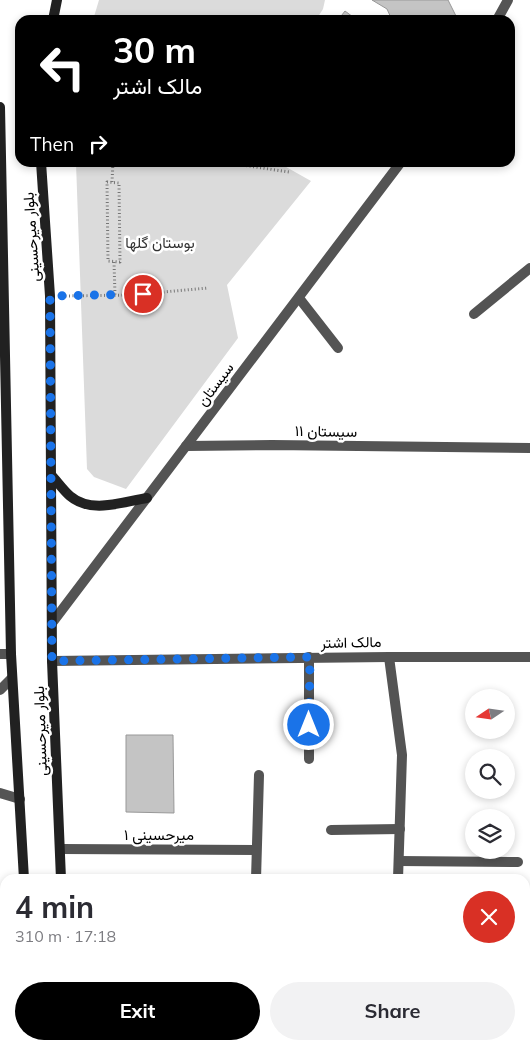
<!DOCTYPE html>
<html lang="en">
<head>
<meta charset="utf-8">
<style>
  :root { --surface:#fff; --page:#f2f2f3; --text:#2b2b33; --muted:#7c7c81; --accent:#000 }
  body { margin:0; font-family:Mulish,Vazirmatn,sans-serif; background:var(--page); color:var(--text); height:100vh; display:flex; flex-direction:column; font-size:19px; white-space:nowrap }
  * { box-sizing:border-box; margin:0 }
  p { font-size:16px; color:var(--muted) }
  .icon { flex:none; width:28px; height:28px; fill:none; stroke:currentColor; stroke-width:2; stroke-linecap:round; stroke-linejoin:round }
  .map { position:relative; flex:1; overflow:hidden }
  .drawer { position:absolute; left:0px; top:874px; width:530px; height:176px; display:flex; flex-direction:column; background:var(--surface); border-radius:15px 15px 0 0; box-shadow:0 2px 8px #0003 }
  .drawer>* { flex:none }
  .banner { position:absolute; left:15px; top:15px; width:500px; height:152px; border-radius:15px; box-shadow:0 2px 8px #0003; background:#000; color:#fff; overflow:hidden }
  .needle { width:32px; rotate:257deg }
  .controls { position:absolute; left:465px; top:689px; display:grid; gap:10px }
  .controls a { display:grid; place-items:center; width:50px; height:50px; border-radius:50%; background:var(--surface); box-shadow:0 2px 8px #0003; font-size:25px }
  .pin { position:absolute; display:grid; place-items:center; width:42px; height:42px; color:#fff; margin:-21px; border:2px solid #fff; border-radius:50%; box-shadow:0 1px 5px #0007 }
  .me { position:absolute; width:55px; margin:-28px; rotate:0deg; stroke-linejoin:round; filter:drop-shadow(0 0 4px #0008) }
  .turn { display:flex; align-items:center; gap:18px; height:105px; padding:0 15px; font-size:22px }
  .turn .icon { width:65px; height:65px; stroke-width:2.5 }
  .turn b { display:block; font-size:35px; line-height:42px }
  .then { display:flex; align-items:center; height:48px; padding:0 15px; background:#0003; gap:10px; font-size:19px }
  .round { display:grid; place-items:center; flex:none; width:52px; height:52px; border-radius:26px; background:var(--page) }
  .overview { display:flex; align-items:center; justify-content:space-between; height:85px; padding:0 15px }
  h1 { font-size:30px; font-weight:700; line-height:38px }
  .primary-button { display:flex; gap:10px; margin-top:auto; padding:10px 15px }
  .primary-button a { flex:1; height:58px; border-radius:30px; background:var(--accent); color:#fff; font-size:20px; font-weight:700; line-height:58px; text-align:center }
  .primary-button a+a { background:var(--page); color:var(--text) }
  .map>svg:first-child { display:block }
</style>
</head>
<body>
<div class="map">
<svg width="530" height="1049" viewBox="0 0 530 1049">
  <rect width="100%" height="100%" fill="#fff"/>
  <!-- green -->
  <g fill="#dbdbdb">
    <polygon points="99,0 325,0 323,9 316,20 93,20"/>
    <polygon points="76,163 279,163 311,181 227,285 238,338 126,489 94,477 87,469"/>
  </g>
  <!-- building -->
  <g fill="#c4c4c4" stroke="#989898">
    <polygon points="372,0 448,0 458,20 392,20 387,9"/>
    <polygon points="345,11 357,20 338,20"/>
    <polygon points="126,735 173,735 174,813 126,812"/>
  </g>
  <g fill="none" stroke-linecap="round" stroke-linejoin="round">
    <!-- path -->
    <g stroke="#767676" stroke-width="3" stroke-dasharray="1 2.5" stroke-linecap="butt">
      <polyline points="222,162 289,172"/>
      <polygon points="107,182 119,183 120,262 108,261"/>
      <polyline points="112,182 113,162"/>
      <polyline points="114,262 115,295"/>
      <polyline points="62,296 130,295 208,288"/>
    </g>
    <!-- minor -->
    <g stroke="#545454" stroke-width="10">
      <polyline points="299,298 338,348"/>
      <polyline points="474,314 530,268"/>
      <polyline points="186,446 272,445 530,448"/>
      <polyline points="0,654 11,654"/>
      <polyline points="389,657 402,755 398,879"/>
      <polyline points="309,759 309,657"/>
      <polyline points="331,830 400,829"/>
      <polyline points="61,849 256,850"/>
      <polyline points="399,861 518,862"/>
      <polyline points="256,879 259,775"/>
      <polyline points="448,1045 448,1049"/>
    </g>
    <!-- tertiary -->
    <g stroke="#545454" stroke-width="10">
      <polyline points="497,20 508,0"/>
      <polyline points="52,623 401,162"/>
      <polyline points="52,661 389,657 530,657"/>
      <polyline points="0,690 12,678"/>
      <polyline points="0,793 20,799"/>
      <polyline points="525,998 530,998"/>
      <polyline points="0,999 5,1000"/>
    </g>
    <!-- secondary -->
    <g stroke="#212121" stroke-width="10">
      <polyline points="53,20 57,0"/>
      <polyline points="0,107 11,654 24,879"/>
      <polyline points="41,162 50,296 52,661 61,879"/>
      <path d="M51,475C57,481 63,490 70,496C91,514 122,502 147,498"/>
      <polyline points="31,1045 31,1049"/>
      <polyline points="64,1045 64,1049"/>
    </g>
  </g>
  <g fill="none" stroke-linecap="round" stroke-linejoin="round">
    <!-- route -->
    <polyline stroke="#1a73e8" stroke-width="9" stroke-dasharray="0 16.2" points="143,294 50,296 52,661 310,657 309,725"/>
  </g>
  <g text-anchor="middle" dominant-baseline="central" stroke-width="5" stroke-linejoin="round" paint-order="stroke">
    <!-- street labels -->
    <g font-size="15" fill="#000" stroke="#fff">
      <text transform="translate(31 237) rotate(-94)">بلوار میرحسینی</text>
      <text transform="translate(215 384) rotate(-53)">سیستان</text>
      <text transform="translate(326 431) rotate(1)">سیستان ۱۱</text>
      <text transform="translate(351 642) rotate(-1)">مالک اشتر</text>
      <text transform="translate(40 731) rotate(-92)">بلوار میرحسینی</text>
      <text x="159" y="834">میرحسینی ۱</text>
    </g>
    <!-- park labels -->
    <g font-size="15" fill="#323232" stroke="#fff">
      <text x="160" y="242">بوستان گلها</text>
    </g>
  </g>
</svg>
<div class="controls">
<a><svg class="needle" viewBox="-14 -14 28 28"><path d="M0-13l5 13h-10z" fill="#e53935"/><path d="M0 13l5-13h-10z" fill="#7c7c81"/></svg></a>
<a><svg class="icon" aria-label="search" viewBox="0 0 24 24"><circle cx="10" cy="10" r="6"/><path d="M15 15l6 6"/></svg></a>
<a><svg class="icon" aria-label="layers" viewBox="0 0 24 24"><path d="M12 4l9 5-9 5-9-5zM3 14l9 5 9-5"/></svg></a>
</div>
<div class="pin" style="left:143px;top:294px;background:#d93025"><svg class="icon" aria-label="arrive" viewBox="0 0 24 24"><path d="M6 21V4h12l-3 4 3 4H6"/></svg></div>
<svg class="me" style="left:309px;top:725px" viewBox="-20 -20 40 40"><circle r="17" fill="#1a73e8" stroke="#fff" stroke-width="3"/><path d="M0-11L8 9 0 5-8 9z" fill="#fff"/></svg>
<div class="banner">
<div class="turn"><svg class="icon" aria-label="left" viewBox="0 0 24 24"><path d="M17 20v-9H6M10 6l-5 5 5 5"/></svg><div><b>30 m</b>مالک اشتر</div></div>
<div class="then">Then<svg class="icon" aria-label="right" viewBox="0 0 24 24"><path d="M7 20v-9h11M14 6l5 5-5 5"/></svg></div>
</div>
<section class="drawer">
<div class="overview"><div><h1>4 min</h1><p>310 m · 17:18</p></div><a class="round" style="background:#d93025;color:#fff"><svg class="icon" aria-label="close" viewBox="0 0 24 24"><path d="M6 6l12 12M18 6L6 18"/></svg></a></div>
<div class="primary-button"><a>Exit</a><a>Share</a></div>
</section>
</div>
</body>
</html>
